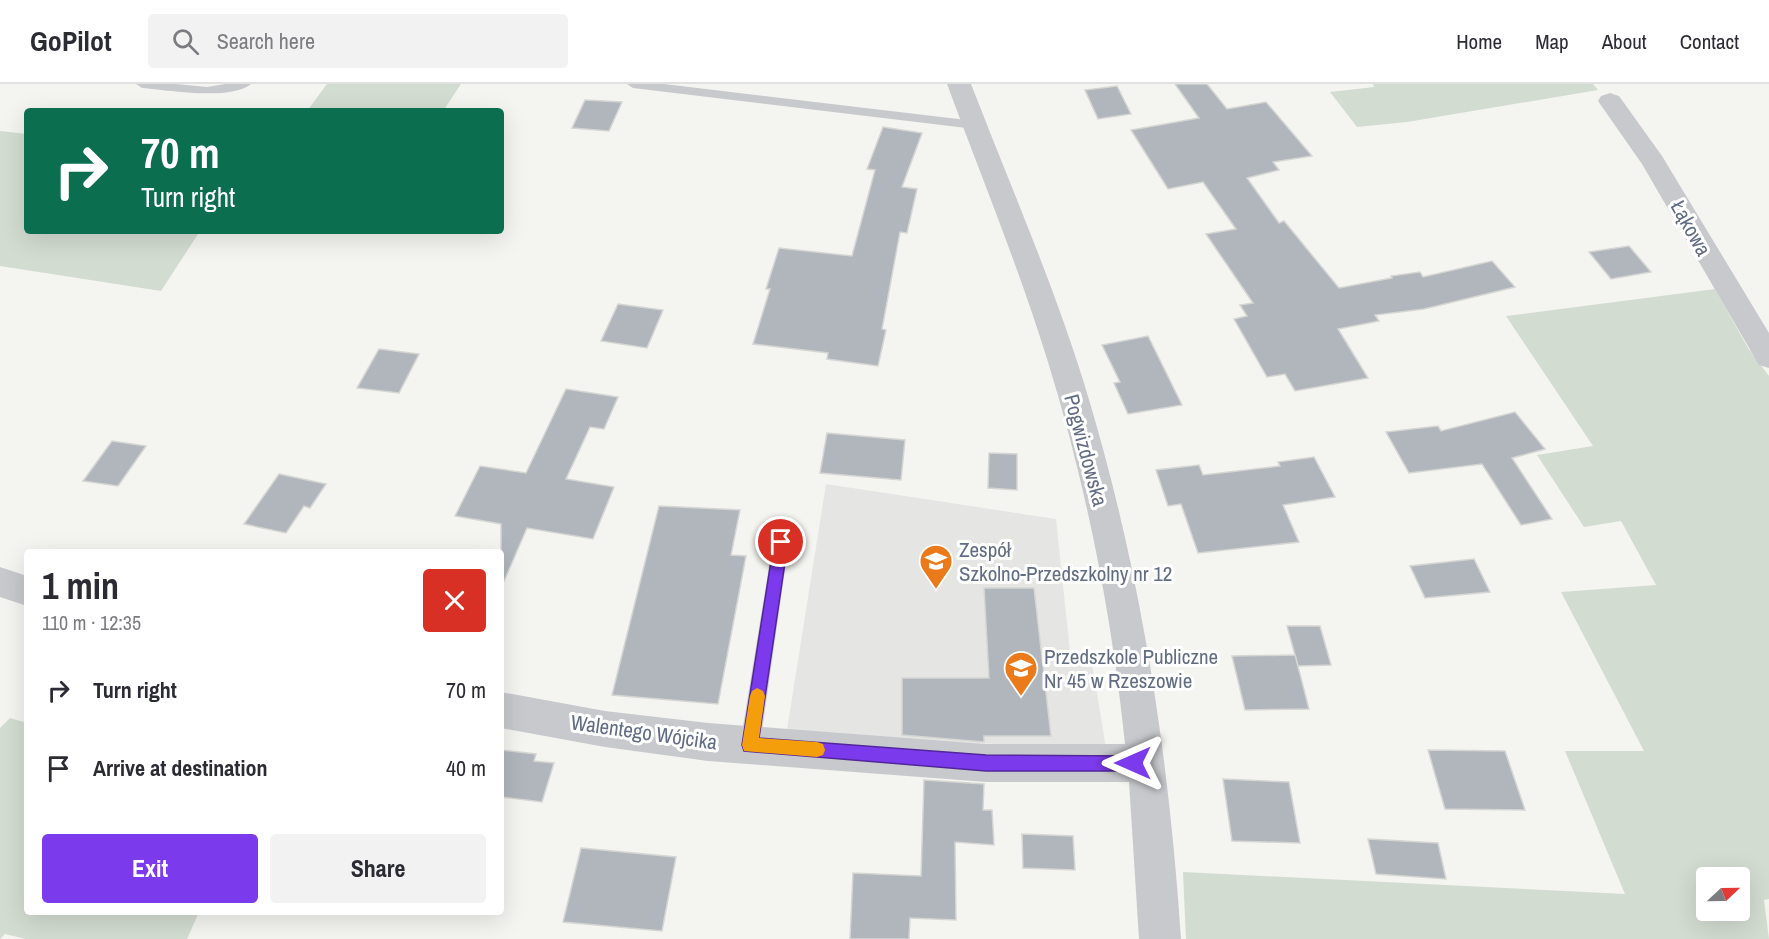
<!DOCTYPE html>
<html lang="en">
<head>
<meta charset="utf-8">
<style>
  :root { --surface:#fff; --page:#f2f2f3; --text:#2b2b33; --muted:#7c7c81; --line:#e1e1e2; --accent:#7c3aed }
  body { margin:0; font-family:"Archivo Narrow",sans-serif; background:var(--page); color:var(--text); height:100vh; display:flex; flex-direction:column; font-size:22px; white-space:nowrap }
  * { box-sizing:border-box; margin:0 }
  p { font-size:20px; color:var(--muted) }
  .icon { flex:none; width:33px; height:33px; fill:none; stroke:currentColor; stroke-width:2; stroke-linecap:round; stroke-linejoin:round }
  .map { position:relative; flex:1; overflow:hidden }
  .details { position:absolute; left:24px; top:465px; width:480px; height:366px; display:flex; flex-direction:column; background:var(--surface); border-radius:6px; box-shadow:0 6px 24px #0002 }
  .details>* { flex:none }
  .banner { position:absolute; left:24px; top:24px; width:480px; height:126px; border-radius:6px; box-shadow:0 6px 24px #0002; background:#0b6e4f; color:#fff; overflow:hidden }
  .needle { width:39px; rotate:68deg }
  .controls { position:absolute; left:1696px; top:783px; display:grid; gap:12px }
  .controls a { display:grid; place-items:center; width:54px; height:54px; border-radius:6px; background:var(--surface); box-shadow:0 6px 24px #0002; font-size:30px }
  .pin { position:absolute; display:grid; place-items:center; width:51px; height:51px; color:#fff; margin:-26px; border:3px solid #fff; border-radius:50%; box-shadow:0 2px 6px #0007 }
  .me { position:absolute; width:66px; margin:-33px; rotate:270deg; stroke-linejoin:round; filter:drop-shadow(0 0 4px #0008) }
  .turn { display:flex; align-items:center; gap:21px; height:126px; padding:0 18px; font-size:27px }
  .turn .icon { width:78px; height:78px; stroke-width:2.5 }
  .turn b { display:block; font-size:42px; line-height:51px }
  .round { display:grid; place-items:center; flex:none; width:63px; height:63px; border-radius:6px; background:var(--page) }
  .headline { display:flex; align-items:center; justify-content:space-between; height:102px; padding:0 18px }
  h1 { font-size:36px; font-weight:800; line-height:45px }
  .action { display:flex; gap:12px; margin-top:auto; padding:12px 18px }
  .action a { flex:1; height:69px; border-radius:6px; background:var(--accent); color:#fff; font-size:24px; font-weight:800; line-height:69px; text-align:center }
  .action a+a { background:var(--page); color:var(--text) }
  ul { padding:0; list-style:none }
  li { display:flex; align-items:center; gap:18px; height:78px; padding:0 18px }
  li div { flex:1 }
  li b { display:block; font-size:22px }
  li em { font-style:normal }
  header { display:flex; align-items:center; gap:36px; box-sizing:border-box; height:84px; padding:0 30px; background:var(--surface); border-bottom:2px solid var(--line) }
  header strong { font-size:28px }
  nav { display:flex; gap:33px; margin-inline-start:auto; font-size:21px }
  .search { width:420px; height:54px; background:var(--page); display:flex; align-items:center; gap:15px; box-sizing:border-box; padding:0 21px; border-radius:6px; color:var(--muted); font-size:22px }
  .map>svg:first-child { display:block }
</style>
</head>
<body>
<header>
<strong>GoPilot</strong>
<div class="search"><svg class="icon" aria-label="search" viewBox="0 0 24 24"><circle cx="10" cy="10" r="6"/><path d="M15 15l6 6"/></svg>Search here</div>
<nav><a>Home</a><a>Map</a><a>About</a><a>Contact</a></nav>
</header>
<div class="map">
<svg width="1769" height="855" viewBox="0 0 1769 855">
  <rect width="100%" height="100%" fill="#f4f5f0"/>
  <!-- built -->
  <polygon fill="#e5e5e4" points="826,400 1056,435 1071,577 1092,579 1106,664 786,652"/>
  <!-- green -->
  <g fill="#d3dcd1" fill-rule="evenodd">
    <polygon points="327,0 461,0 443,27 307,27"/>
    <polygon points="1373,0 1593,0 1598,6 1407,38 1357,43 1330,8 1374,3"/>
    <polygon points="0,47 27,50 27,147 200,147 161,207 0,182"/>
    <path d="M1715,205L1748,264L1769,292V815L1764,816L1769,855H1186L1183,788L1625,810L1565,667H1644L1561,508L1656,501L1621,437L1584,443L1537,371L1593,362L1506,232ZM1707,794H1740V826H1707Z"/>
    <polygon points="10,634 27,639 27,828 199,828 187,855 26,855 5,850 0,855 0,644"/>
  </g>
  <!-- building -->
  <g fill="#b1b6bc" stroke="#d5d6d3" stroke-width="1.5">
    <polygon points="1175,0 1207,0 1227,25 1266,18 1312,72 1273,78 1279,86 1247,94 1279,139 1284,137 1339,204 1392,194 1391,192 1420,188 1423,193 1492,177 1515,203 1424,225 1375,231 1379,237 1338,245 1368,294 1295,307 1285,290 1267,293 1234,235 1247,232 1240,221 1253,219 1206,150 1236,145 1203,98 1168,105 1131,46 1199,34"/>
    <polygon points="1117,2 1131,30 1098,35 1085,6"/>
    <polygon points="585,16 622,18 609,47 572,44"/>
    <polygon points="883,43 922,49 902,103 917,105 907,149 900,148 882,245 886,246 878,282 827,275 828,269 753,260 770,205 766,205 779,164 852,172 875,86 867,85"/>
    <polygon points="1629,162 1651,188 1611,195 1589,168"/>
    <polygon points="618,220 663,226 647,264 601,257"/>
    <polygon points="1148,252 1182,321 1128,330 1114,299 1120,298 1102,261"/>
    <polygon points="379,265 419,270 399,309 357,304"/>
    <polygon points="566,305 618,313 604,345 590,343 566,395 614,403 593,455 527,444 501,504 501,440 455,432 480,382 526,389"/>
    <polygon points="1515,328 1545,365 1512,374 1552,435 1521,441 1482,380 1409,389 1386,348 1438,342 1441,347"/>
    <polygon points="827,349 905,356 901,396 820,389"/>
    <polygon points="112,357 146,362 118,402 83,397"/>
    <polygon points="989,369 1017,370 1017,406 988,404"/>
    <polygon points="1314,373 1335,413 1283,421 1299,458 1198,469 1181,420 1168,422 1156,386 1199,381 1203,391 1280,382 1278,378"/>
    <polygon points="279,390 326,400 310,424 304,422 286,449 244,440"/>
    <polygon points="659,422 740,426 731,471 746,472 718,620 612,611"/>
    <polygon points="1474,475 1490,508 1425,514 1410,482"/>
    <polygon points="984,504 1034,504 1051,652 984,652 984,658 902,651 902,594 989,594"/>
    <polygon points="1287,542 1320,542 1331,581 1298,582"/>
    <polygon points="1295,571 1309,625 1245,626 1232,572"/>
    <polygon points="501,666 536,670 534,677 554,679 542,718 501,713"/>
    <polygon points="1428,666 1505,667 1525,726 1445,725"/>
    <polygon points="1223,695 1289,698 1300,759 1232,757"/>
    <polygon points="924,696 984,700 983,726 992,726 994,761 955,758 956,836 910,834 909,855 850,855 853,789 921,792"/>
    <polygon points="1022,750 1073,752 1075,786 1023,784"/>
    <polygon points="1368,755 1438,759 1446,795 1376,790"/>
    <polygon points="581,764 676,773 662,847 563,838"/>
  </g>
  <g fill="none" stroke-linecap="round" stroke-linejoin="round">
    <!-- lane -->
    <g fill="#c7c9cd" fill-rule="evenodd">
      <path d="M136,0H176L207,3L225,0H251C231,17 167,6 142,4Z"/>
      <polygon points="627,0 664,0 975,37 981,41 975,45 633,4"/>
      <polygon points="781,451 787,453 789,458 760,661 757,668 750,670 743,668 740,661 773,458 775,453"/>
    </g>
    <!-- street -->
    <g fill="#c7c9cd" fill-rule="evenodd">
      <path d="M947,0H971C1012,106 1058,210 1090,319C1142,494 1169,673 1181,855H1139L1129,698H986L708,677L605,663L501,644V608L605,627L708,639L986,660H1125C1112,531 1086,401 1048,278C1019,184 981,92 947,0Z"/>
      <polygon points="1610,9 1619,12 1662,72 1769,249 1769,284 1759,281 1642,80 1598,17 1601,12"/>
      <polygon points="0,483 27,492 27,522 0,513"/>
    </g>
  </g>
  <!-- route -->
  <polygon fill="#7c3aed" stroke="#51269a" stroke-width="1.5" points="781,451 786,453 788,458 759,654 986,671 1133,672 1139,674 1141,679 1139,685 1133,687 986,687 744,667 742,661 774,458 776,453"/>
  <!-- slow -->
  <polygon fill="#f59e0b" points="757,604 763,607 765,612 759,654 817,658 823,660 825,666 823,671 817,673 744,667 742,661 750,612 752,607"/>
  <!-- icons -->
  <defs>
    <g id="school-pin" transform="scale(1.725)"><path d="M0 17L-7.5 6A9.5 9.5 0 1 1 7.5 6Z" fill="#eb7b1a" stroke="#fff"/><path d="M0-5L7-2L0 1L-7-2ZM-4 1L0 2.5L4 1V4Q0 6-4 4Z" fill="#fff"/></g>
  </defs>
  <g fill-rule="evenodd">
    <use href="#school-pin" x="936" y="477"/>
    <use href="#school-pin" x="1021" y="584"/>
  </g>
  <g text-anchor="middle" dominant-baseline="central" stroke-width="6" stroke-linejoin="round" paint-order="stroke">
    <!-- street labels -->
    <g font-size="21" fill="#626d83" stroke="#fff">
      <text transform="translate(1691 144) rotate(61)">Łąkowa</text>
      <text transform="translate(1086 366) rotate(75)">Pogwizdowska</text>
      <text transform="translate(644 648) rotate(8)">Walentego Wójcika</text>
    </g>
    <!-- poi labels -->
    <g font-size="21" fill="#626d83" stroke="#fff" text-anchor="start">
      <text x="959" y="465">Zespół<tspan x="959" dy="24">Szkolno-Przedszkolny nr 12</tspan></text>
      <text x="1044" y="572">Przedszkole Publiczne<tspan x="1044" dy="24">Nr 45 w Rzeszowie</tspan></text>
    </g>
  </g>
</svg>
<div class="controls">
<a><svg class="needle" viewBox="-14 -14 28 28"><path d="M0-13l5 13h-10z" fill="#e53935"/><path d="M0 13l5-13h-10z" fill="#7c7c81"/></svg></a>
</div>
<div class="pin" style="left:781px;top:458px;background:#d93025"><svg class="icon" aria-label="arrive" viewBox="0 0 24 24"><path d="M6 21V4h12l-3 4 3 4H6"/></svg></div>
<svg class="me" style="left:1133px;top:679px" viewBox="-20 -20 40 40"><path d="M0-17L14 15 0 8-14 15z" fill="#7c3aed" stroke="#fff" stroke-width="4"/></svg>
<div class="banner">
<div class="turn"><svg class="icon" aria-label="right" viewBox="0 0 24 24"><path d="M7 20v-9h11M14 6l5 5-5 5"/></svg><div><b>70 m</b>Turn right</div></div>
</div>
<section class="details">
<div class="headline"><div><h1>1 min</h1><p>110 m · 12:35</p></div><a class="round" style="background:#d93025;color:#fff"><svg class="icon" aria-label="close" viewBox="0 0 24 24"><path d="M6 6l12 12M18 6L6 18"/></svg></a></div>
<ul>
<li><svg class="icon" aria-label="right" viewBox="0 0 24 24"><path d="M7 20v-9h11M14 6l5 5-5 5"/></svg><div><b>Turn right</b></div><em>70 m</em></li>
<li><svg class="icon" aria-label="arrive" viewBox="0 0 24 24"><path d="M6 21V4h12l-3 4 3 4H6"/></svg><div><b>Arrive at destination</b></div><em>40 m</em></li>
</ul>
<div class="action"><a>Exit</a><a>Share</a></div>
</section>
</div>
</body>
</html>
